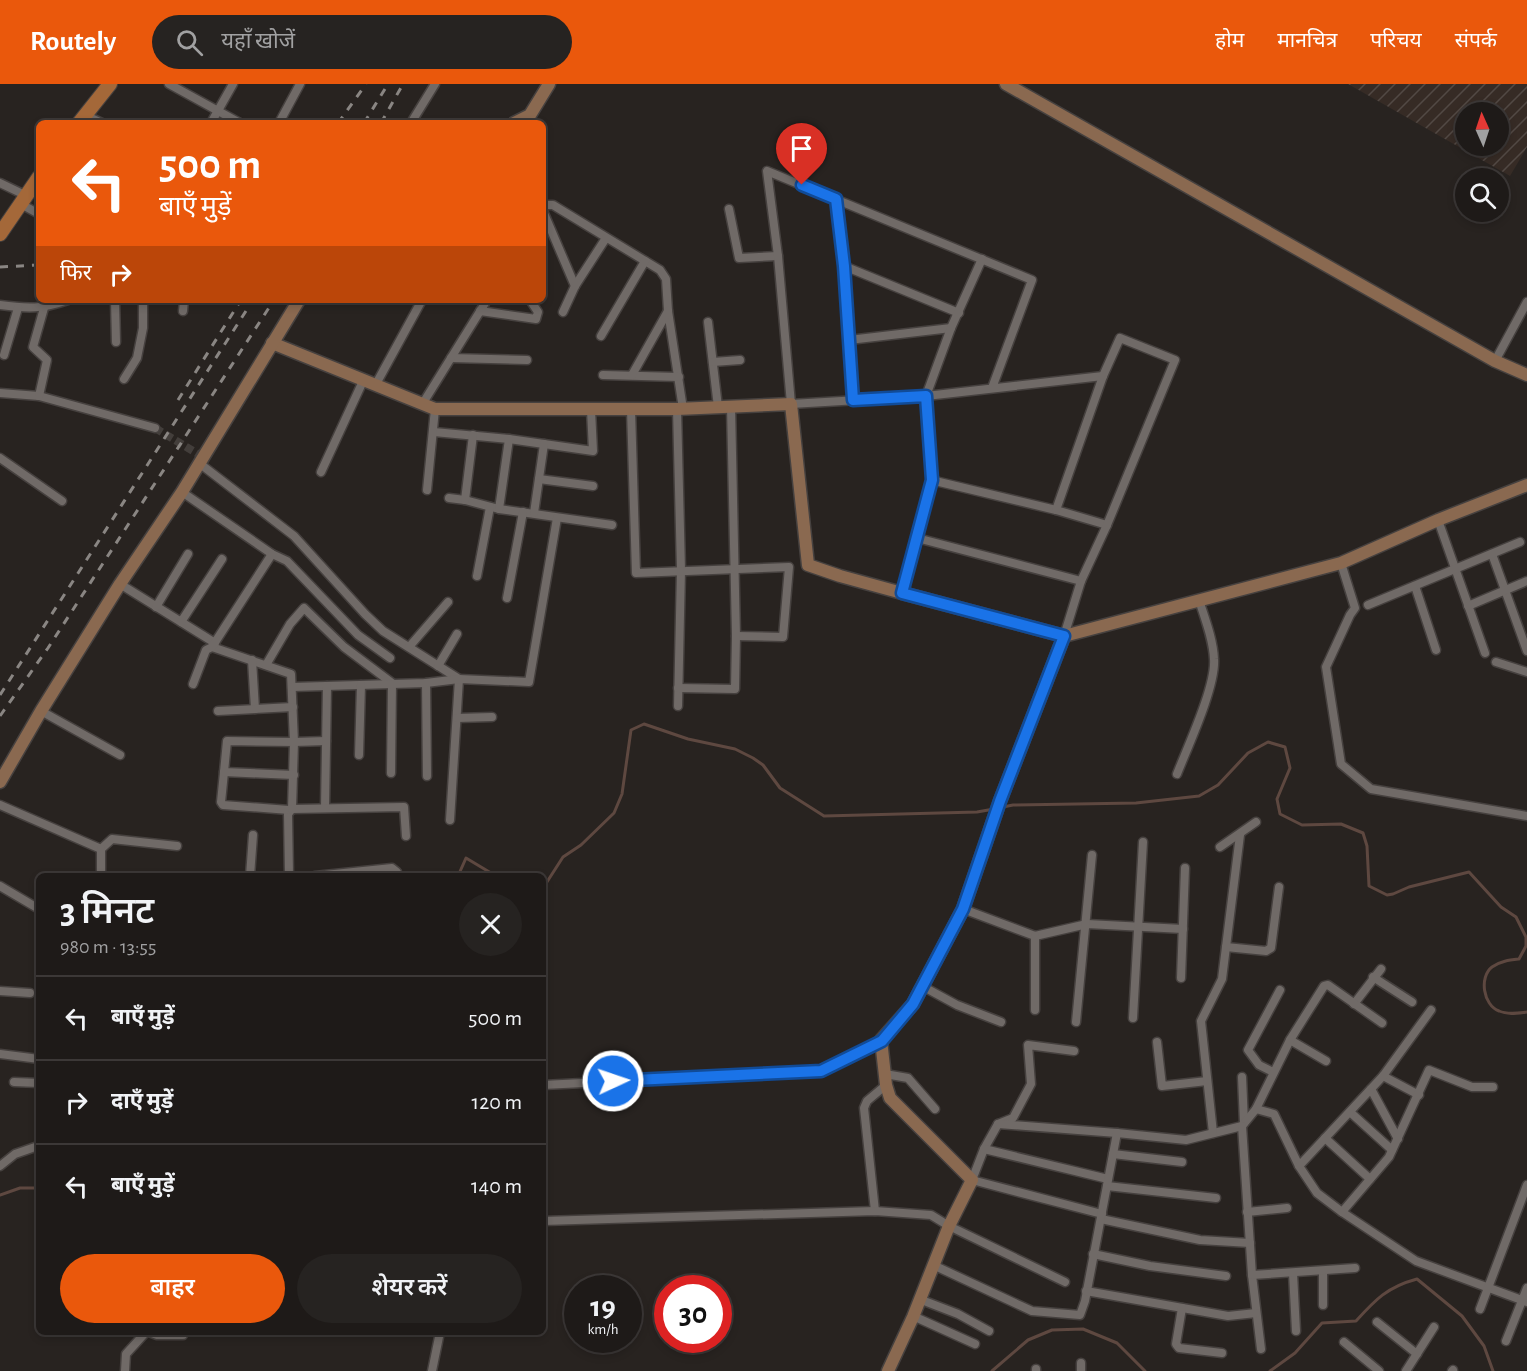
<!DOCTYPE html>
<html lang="hi">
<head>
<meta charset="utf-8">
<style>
  :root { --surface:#1e1a18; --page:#262321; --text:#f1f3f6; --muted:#a1a1a2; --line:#3c3837; --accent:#ea580c }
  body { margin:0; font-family:"Alegreya Sans","Noto Sans Devanagari",sans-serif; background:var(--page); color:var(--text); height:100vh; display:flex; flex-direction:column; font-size:22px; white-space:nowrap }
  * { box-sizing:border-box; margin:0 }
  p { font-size:20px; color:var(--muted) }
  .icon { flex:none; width:33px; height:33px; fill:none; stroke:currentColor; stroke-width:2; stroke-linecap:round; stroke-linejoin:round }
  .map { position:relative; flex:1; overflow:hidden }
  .drawer { position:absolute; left:36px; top:789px; width:510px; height:462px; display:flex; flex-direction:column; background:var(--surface); border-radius:9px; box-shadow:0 3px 9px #0003,0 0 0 2px var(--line) }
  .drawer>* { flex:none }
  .hud { position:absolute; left:36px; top:36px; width:510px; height:183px; border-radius:9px; box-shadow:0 3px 9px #0003,0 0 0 2px var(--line); background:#ea580c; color:#fff; overflow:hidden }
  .needle { width:39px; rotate:357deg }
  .buttons { position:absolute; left:1455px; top:18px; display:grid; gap:12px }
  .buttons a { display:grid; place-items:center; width:54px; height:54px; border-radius:50%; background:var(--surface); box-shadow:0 3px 9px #0003,0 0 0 2px var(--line); font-size:30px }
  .speed { position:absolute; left:564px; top:1191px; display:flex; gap:12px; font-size:30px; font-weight:700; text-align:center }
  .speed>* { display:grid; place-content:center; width:78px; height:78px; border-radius:50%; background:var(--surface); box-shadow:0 3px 9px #0003,0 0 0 2px var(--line); line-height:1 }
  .speed small { font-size:15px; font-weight:400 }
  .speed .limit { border:9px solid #d22; background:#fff; color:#111 }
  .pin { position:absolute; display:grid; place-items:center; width:51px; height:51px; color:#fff; margin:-62px -26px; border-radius:50% 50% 50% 0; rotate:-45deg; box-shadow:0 0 6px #0007 }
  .pin .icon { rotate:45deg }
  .me { position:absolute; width:66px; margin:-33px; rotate:87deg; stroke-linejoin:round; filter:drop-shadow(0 0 4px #0008) }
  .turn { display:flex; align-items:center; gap:21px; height:126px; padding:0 24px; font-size:27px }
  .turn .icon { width:78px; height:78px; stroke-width:2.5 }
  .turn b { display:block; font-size:42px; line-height:51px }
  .then { display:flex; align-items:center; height:57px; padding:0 24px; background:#0003; gap:12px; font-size:22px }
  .round { display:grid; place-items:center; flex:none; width:63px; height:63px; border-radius:32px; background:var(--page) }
  .headline { display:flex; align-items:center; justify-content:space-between; height:102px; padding:0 24px }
  h1 { font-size:36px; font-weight:600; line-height:45px }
  .action { display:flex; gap:12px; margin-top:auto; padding:12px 24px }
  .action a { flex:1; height:69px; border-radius:36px; background:var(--accent); color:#fff; font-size:24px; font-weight:600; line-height:69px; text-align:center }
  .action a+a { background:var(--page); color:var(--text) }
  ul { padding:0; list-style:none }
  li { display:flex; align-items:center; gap:18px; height:84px; padding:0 24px; border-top:2px solid var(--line) }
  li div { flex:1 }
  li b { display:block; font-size:22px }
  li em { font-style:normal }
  header { display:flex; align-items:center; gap:36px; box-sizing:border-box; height:84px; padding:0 30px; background:var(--accent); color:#fff }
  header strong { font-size:28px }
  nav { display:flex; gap:33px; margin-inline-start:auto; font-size:21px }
  .search { width:420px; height:54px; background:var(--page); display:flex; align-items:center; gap:15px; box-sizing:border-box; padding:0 21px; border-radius:33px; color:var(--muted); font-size:22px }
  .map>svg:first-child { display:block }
</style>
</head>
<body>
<header>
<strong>Routely</strong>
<div class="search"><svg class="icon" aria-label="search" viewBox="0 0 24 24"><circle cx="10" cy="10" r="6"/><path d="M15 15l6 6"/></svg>यहाँ खोजें</div>
<nav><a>होम</a><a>मानचित्र</a><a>परिचय</a><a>संपर्क</a></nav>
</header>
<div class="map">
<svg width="1527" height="1287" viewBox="0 0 1527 1287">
  <defs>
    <pattern id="industrial-furrows" width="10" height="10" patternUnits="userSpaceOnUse" patternTransform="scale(1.5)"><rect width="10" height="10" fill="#362b25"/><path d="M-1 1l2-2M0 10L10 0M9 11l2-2" fill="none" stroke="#524944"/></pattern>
  </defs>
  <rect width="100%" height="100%" fill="#282320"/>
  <!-- industrial -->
  <path fill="url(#industrial-furrows)" fill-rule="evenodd" d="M1348,0H1527V63L1510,92ZM1466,28H1498V62H1466Z"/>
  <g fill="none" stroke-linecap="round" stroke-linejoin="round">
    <!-- stream -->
    <g stroke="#5e4840" stroke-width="3">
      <path d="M1003,723L1013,721L1136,719L1199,712L1218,701L1248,669L1268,658L1285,663L1290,684L1277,715L1280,730L1302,741L1341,740L1363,749L1367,762L1369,802L1387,811L1393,810L1409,803L1469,788L1501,823L1516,833L1526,853V862L1519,875C1510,876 1500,877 1492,883C1479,893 1483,921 1499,927C1508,931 1518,929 1527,928"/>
      <polyline points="458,792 466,774 496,792"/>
      <polyline points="543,801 545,801 563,773 581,761 614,729 622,710 631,646 644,640 688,655 735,665 753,674 763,681 780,704 824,732 977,728 994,725"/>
      <polyline points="0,1111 20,1104 39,1104"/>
      <polyline points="992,1287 1028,1256 1052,1246 1083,1245 1117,1259 1145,1287"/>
      <path d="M1270,1287L1295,1269L1322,1239L1356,1237C1375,1216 1387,1203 1417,1195L1462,1232L1484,1262L1493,1287"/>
    </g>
    <!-- street-tunnel -->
    <polyline stroke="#433e3b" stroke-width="8" stroke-dasharray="8 4" stroke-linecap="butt" points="155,344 203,373"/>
    <!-- street casing -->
    <g stroke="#46413f" stroke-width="11">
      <g id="street">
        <polyline points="169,0 240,39"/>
        <polyline points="85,31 102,39"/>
        <polyline points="211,39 233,0"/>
        <polyline points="279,39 300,0"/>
        <polyline points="411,39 435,0"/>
        <polyline points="0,99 27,112"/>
        <polyline points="836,115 844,182 853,316"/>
        <polyline points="21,120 39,130"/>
        <polyline points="543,121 553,121 660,186 666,195 668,227 683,325"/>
        <polyline points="729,125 739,174 778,172"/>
        <polyline points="543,127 575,202"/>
        <polyline points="844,182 959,229"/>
        <polyline points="115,216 116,258"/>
        <path d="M0,221C28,225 42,225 68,216"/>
        <polyline points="183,227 184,216"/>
        <polyline points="480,227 536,235 538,228 530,216"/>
        <polyline points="563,228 575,202 606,154"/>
        <polyline points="708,238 718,323"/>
        <polyline points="601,252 645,177"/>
        <polyline points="849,256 951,244"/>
        <polyline points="4,271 18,224"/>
        <polyline points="451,274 527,276"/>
        <polyline points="1495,277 1527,218"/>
        <polyline points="713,278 740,276"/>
        <polyline points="603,291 679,293"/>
        <polyline points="632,291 668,227"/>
        <polyline points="124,295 137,274 143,244 143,216"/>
        <polyline points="376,300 422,216"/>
        <polyline points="992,304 1032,196 767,87 778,172 791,320 926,312 1103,292"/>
        <polyline points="0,309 39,312 155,344"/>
        <polyline points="39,312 47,276 33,263 44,224"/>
        <polyline points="423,319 487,216"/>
        <polyline points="677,325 681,486 678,622"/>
        <polyline points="631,326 636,489 789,483 783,553 736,552"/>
        <polyline points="434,348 509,355 593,367 591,326"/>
        <polyline points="0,374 62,417"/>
        <polyline points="199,379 294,452 365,530 383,547 459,595 450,736"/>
        <polyline points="321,388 364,295"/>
        <polyline points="539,395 593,402"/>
        <polyline points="931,396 1056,426 1107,441"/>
        <polyline points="427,406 435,325"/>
        <polyline points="182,408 272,470 287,477 358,551 390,574"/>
        <polyline points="449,414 465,416 499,425 612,441"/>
        <polyline points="465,416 473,351"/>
        <polyline points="499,425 509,355"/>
        <polyline points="1056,426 1103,292 1120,254 1175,276 1107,441 1081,497 1064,552"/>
        <polyline points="534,429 544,360"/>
        <polyline points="1438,436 1485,569"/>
        <polyline points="917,454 1081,497"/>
        <polyline points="1492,470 1527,567"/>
        <polyline points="1341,479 1355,524 1350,531 1326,583 1341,680 1371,705 1527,732"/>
        <polyline points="477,492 490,423"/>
        <polyline points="120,500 215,559"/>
        <polyline points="1415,502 1436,566"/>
        <polyline points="902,509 931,396 926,312 951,244 982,175"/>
        <polyline points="507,514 523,428"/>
        <polyline points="1368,521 1520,458"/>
        <polyline points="1468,522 1527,497"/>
        <polyline points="156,523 188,470"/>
        <polyline points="181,538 222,475"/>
        <polyline points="212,563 291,590 294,658 292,725 288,730 289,792"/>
        <polyline points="409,563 448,518"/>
        <polyline points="252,576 255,625"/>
        <polyline points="1496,578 1527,588"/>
        <polyline points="266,581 290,540 304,524 344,563 392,599 391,689"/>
        <polyline points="438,582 457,550"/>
        <polyline points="426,599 427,692"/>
        <polyline points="193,600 206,566 212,563 272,470"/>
        <polyline points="292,603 426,599 459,595 529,598 557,434"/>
        <polyline points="678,604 735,605 736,552 731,323"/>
        <polyline points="41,627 120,671"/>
        <polyline points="218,627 293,623"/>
        <polyline points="457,634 492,633"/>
        <polyline points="359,671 361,601"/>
        <polyline points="224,688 221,718 223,721 289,726"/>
        <path d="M1177,690C1188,662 1216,602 1214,575C1213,555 1205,535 1199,516"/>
        <polyline points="294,691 224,688 227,657 294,658 326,657"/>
        <polyline points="0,721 101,765 112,755 177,762"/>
        <polyline points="325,724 327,602"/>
        <polyline points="292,725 404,723 406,752"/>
        <polyline points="1220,763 1256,738"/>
        <polyline points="101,790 101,765"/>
        <polyline points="250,792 253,751"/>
        <polyline points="315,792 392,784 397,788 397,792"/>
        <polyline points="0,802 39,825"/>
        <polyline points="963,825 1035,852 1087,840 1183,845"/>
        <polyline points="1226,863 1266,867 1271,864 1279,803"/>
        <polyline points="1373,893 1412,918"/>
        <polyline points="1181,894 1185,784"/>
        <polyline points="922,902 957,921 1001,938"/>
        <polyline points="0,907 30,909"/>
        <polyline points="1354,920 1381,885"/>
        <polyline points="1035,926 1035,852"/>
        <polyline points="1133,934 1143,758"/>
        <polyline points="1076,938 1092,771"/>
        <polyline points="1290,956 1326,977"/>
        <polyline points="1157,958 1162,1002 1207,997"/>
        <polyline points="1074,967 1028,961 1031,1000 1013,1034 998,1040 984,1065 972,1096 1102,1130"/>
        <polyline points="0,970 39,975"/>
        <polyline points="1273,988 1259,981 1248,966 1280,906"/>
        <polyline points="885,990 908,994 935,1025"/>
        <polyline points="1383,992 1419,1011"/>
        <polyline points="1242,993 1244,1039"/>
        <polyline points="14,998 39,999"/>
        <polyline points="543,1001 821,987 882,957"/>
        <polyline points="1371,1005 1398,1055"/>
        <polyline points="1256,1025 1274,1030 1299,1082 1317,1109 1342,1128 1416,1177 1527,1218"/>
        <polyline points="1350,1028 1392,1066"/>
        <polyline points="998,1040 1117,1049 1186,1056 1242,1042 1256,1025 1290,956 1324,902 1328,901 1382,939"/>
        <polyline points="1242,1042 1252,1191 1261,1265"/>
        <polyline points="1213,1049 1201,937 1222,895 1240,751"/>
        <polyline points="1325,1054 1370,1095"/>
        <polyline points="984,1065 1108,1095"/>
        <polyline points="1113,1070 1182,1078"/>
        <polyline points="0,1082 15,1070 38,1062"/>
        <polyline points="1299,1082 1383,992 1431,926"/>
        <polyline points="1107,1102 1216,1114"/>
        <polyline points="875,1127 864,1024 867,1017 886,1001"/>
        <polyline points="1247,1128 1287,1124"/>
        <polyline points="1342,1128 1389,1073 1429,986 1472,1003 1493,1003"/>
        <polyline points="1101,1135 1200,1156 1250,1159"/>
        <polyline points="543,1137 875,1127 931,1131 949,1142 1065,1198"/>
        <polyline points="1093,1170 1150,1182 1226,1192"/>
        <polyline points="933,1181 1032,1227 1080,1231 1085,1217 1117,1049"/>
        <polyline points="1323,1187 1323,1221"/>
        <polyline points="1293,1189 1296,1247"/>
        <polyline points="1252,1191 1355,1184"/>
        <polyline points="1086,1207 1228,1232 1256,1229"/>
        <polyline points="919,1215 958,1230 989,1247"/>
        <polyline points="1182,1224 1176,1260 1179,1264 1222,1269"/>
        <polyline points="1480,1225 1527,1101"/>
        <polyline points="913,1232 975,1260"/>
        <polyline points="1377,1238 1417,1270"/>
        <polyline points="149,1248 157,1251 183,1251"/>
        <polyline points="1506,1257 1527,1204"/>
        <polyline points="1344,1258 1379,1287"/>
        <polyline points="125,1287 126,1270 146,1248"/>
        <polyline points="432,1287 440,1248"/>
        <polyline points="1036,1287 1036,1285"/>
        <polyline points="1081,1287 1081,1279"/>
        <polyline points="1406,1287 1434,1243"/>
        <polyline points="1452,1287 1453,1286"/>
      </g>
    </g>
    <!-- secondary casing -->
    <g stroke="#46413f" stroke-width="15">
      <g id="secondary">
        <polyline points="1006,0 1495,277 1527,291"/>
        <polyline points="514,39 530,31 549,0"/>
        <polyline points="272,259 435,325 677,325 791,320 808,481 840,492 902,509 1064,552 1341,479 1438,436 1527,401"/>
        <polyline points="0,698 41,627 120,500 182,408 299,216"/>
        <polyline points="888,1287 913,1233 949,1142 972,1096 890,1014 886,1001 881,956 913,920 963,825 1000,717 1064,552"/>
      </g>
    </g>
    <!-- primary casing -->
    <g stroke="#46413f" stroke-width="16">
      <g id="primary">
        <polyline points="79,39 110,0"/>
        <polyline points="0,150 39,93"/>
      </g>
    </g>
    <!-- street -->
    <use href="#street" stroke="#706a67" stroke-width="8"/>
    <!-- secondary -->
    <use href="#secondary" stroke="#8a6950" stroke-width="12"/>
    <!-- primary -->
    <use href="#primary" stroke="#a46839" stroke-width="14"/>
    <!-- rail -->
    <g stroke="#8a8683" stroke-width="3" stroke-dasharray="8 8" stroke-linecap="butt">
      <polyline points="338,39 366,0"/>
      <polyline points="364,39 388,0"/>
      <polyline points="381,39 403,0"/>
      <polyline points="0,183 39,181"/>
      <polyline points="178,316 241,216"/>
      <polyline points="0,611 253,216"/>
      <polyline points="0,632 48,564 274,216"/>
    </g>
  </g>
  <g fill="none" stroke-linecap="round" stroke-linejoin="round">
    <!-- route casing -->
    <g stroke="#114b97" stroke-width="15">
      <polyline id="route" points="613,997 821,987 882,957 913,920 963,825 1000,717 1064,552 902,509 932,396 926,312 853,316 844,182 836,115 802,101"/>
    </g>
    <!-- route -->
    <use href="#route" stroke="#1a73e8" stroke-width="10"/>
  </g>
</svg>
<div class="buttons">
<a><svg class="needle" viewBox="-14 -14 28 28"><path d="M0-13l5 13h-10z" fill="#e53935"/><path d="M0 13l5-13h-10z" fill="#a1a1a2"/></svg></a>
<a><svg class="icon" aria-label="search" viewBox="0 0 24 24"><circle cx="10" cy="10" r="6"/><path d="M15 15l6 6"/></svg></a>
</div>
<div class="speed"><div>19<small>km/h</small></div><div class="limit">30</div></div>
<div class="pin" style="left:802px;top:101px;background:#d93025"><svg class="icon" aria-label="arrive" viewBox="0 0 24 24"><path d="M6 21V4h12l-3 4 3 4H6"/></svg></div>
<svg class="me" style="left:613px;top:997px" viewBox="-20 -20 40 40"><circle r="17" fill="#1a73e8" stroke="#fff" stroke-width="3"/><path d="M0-11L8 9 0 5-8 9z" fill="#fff"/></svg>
<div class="hud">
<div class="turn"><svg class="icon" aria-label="left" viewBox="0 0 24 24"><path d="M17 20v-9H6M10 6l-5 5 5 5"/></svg><div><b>500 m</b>बाएँ मुड़ें</div></div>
<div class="then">फिर<svg class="icon" aria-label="right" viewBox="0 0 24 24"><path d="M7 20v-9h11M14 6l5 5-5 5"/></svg></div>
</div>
<section class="drawer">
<div class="headline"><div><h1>3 मिनट</h1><p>980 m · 13:55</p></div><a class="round"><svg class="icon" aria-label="close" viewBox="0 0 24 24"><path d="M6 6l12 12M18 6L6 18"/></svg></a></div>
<ul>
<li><svg class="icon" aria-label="left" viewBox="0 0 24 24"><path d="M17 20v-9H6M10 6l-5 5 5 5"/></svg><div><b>बाएँ मुड़ें</b></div><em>500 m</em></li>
<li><svg class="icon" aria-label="right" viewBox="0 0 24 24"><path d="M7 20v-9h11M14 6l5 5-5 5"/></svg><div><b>दाएँ मुड़ें</b></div><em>120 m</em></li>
<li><svg class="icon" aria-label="left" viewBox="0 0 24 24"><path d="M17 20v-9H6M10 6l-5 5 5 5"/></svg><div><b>बाएँ मुड़ें</b></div><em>140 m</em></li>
</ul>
<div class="action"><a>बाहर</a><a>शेयर करें</a></div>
</section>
</div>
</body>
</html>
